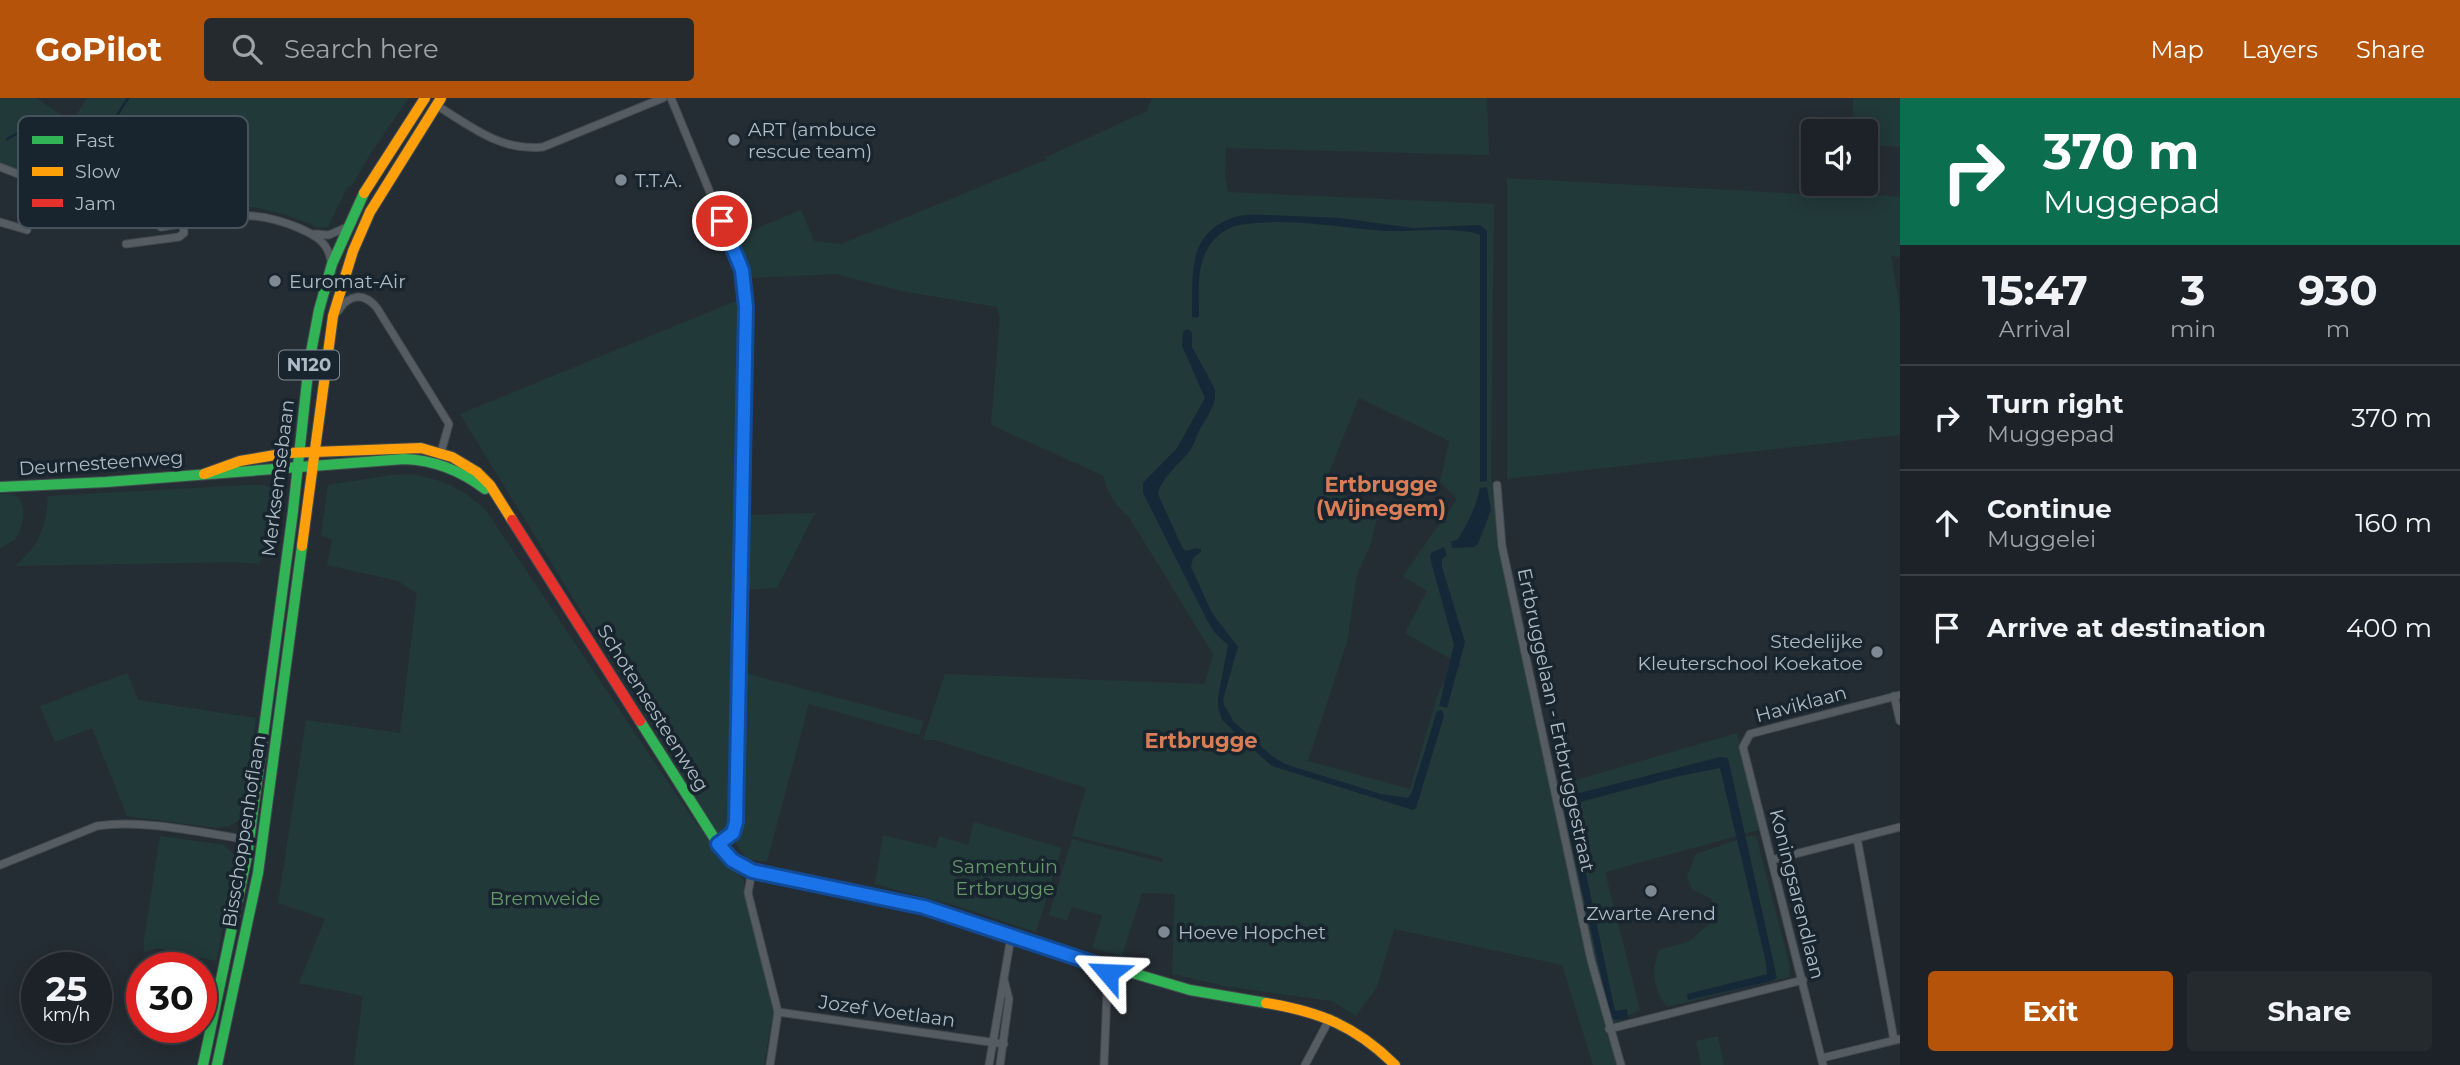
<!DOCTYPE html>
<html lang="en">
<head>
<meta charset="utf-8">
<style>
  :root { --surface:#1c2227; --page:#252a2f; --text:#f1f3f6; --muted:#a0a4a7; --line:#3a3f44; --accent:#b45309 }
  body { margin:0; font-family:Montserrat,sans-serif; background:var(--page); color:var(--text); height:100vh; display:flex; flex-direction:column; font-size:26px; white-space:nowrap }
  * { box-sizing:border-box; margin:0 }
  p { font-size:23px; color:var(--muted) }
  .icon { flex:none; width:38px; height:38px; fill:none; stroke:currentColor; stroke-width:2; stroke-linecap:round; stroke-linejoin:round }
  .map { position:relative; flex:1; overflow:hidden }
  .side { display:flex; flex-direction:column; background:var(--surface); width:560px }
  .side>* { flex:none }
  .banner { background:#0b6e4f; color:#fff; overflow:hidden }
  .tools { position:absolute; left:1801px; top:21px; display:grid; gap:14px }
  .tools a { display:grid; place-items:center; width:77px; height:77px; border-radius:7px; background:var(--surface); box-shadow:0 4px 18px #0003,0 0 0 2px var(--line); font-size:35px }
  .speed { position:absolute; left:21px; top:854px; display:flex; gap:14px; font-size:35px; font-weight:700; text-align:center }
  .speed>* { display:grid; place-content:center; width:91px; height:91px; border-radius:50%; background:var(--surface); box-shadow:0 4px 18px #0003,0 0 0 2px var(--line); line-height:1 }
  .speed small { font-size:18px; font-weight:400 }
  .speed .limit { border:10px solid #d22; background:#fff; color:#111 }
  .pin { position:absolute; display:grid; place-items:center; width:60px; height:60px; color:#fff; margin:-30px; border:4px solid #fff; border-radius:50%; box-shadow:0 2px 7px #0007 }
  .me { position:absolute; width:77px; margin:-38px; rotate:296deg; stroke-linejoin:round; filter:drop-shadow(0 0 5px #0008) }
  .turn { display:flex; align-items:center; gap:24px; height:147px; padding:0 28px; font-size:32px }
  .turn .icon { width:91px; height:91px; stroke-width:2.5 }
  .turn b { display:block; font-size:49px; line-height:60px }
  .eta { display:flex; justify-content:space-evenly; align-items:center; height:119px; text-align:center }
  .eta b { font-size:42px; font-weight:700; line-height:49px }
  .button { display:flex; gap:14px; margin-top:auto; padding:14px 28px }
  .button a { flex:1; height:80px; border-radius:7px; background:var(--accent); color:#fff; font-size:28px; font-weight:700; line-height:80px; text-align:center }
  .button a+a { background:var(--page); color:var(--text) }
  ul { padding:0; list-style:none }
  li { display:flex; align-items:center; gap:21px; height:105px; padding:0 28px; border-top:2px solid var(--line) }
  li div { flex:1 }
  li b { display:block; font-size:26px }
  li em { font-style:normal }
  header { display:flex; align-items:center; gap:42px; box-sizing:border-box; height:98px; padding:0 35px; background:var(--accent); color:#fff }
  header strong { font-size:33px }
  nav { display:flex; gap:38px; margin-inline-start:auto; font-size:24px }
  .search { width:490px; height:63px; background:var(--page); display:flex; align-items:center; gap:18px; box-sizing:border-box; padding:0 24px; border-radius:7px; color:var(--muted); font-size:26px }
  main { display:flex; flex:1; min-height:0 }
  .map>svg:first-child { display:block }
</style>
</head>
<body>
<header>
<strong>GoPilot</strong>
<div class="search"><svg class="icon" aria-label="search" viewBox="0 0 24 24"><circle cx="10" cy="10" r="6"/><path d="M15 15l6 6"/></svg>Search here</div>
<nav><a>Map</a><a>Layers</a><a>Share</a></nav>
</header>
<main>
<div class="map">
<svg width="1900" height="967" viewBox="0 0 1900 967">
  <rect width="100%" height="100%" fill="#252d34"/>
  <!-- green -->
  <g fill="#223939" fill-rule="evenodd">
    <polygon points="0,0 36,0 72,24 87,0 409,0 372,53 353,86 347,90 328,129 320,130 284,116 254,109 218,113 176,122 147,111 108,106 0,65"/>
    <path d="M1152,0H1487L1489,57L1226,50L1225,78L1228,94L1494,106L1491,377L1497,432L1552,689L1737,635L1759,732L1605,774L1640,912L1606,928L1618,967H1593L1562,867L1394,831L1377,889L1356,918L1332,903L1224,888L1172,876L1175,796L1142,795L1122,858L1092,850L1102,817L1072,809L1067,823L1049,817L1072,741L1162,764L1163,760L1072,738L1086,690L935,642H923L945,576L1205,586L1213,556L1129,419C1118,411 1105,392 1104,378L991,327L1000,221L997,209L901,193L836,176L751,180L735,139L801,112L814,143L841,146L1048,61L1044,60L1147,13ZM1359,300L1449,343L1440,384L1457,401L1403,478L1427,493L1405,535L1461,567L1439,592L1410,691L1308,663L1347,544L1357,477L1371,445L1378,416L1325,385Z"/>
    <polygon points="1853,0 1900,0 1900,49 1866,47 1866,33 1853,33"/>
    <polygon points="1507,80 1857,99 1858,95 1900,99 1900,159 1891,158 1900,211 1900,337 1507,381"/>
    <polygon points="738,202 739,314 733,611 733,725 727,737 721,737 716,733 460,316"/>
    <path d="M412,376C443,382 465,391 487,414L692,720L743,781L775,905L764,967H354L363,898L299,885L325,821L278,805L306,622L400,635L417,496L398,483L327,467L332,441L321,438L328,387L392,377Z"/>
    <path d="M248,387H265L275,391L277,405L269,460L262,459L259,466L237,464L15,468C40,446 46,431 48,398Z"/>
    <path d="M0,396C4,396 8,395 12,396C29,400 24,431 15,441C11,445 4,448 0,450Z"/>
    <polygon points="815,415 777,490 740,492 742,417"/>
    <polygon points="738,573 924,623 919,637 809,606 767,764 747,761 736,746"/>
    <polygon points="127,575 138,602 256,620 243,719 230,728 217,730 127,718 92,630 55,644 40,608"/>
    <polygon points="974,724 1062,750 1036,834 956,808 875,786 883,737 936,750 939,738 968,747"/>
    <polygon points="160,738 224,747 237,760 216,863 158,850 144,854 144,842"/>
    <path d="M1749,738H1756L1790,869L1789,879L1667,909C1653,891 1651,874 1659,852L1690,843L1713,822L1712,801L1692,791L1687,779L1696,756Z"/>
    <polygon points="1718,938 1724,967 1701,967 1696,943"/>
  </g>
  <!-- water -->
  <g fill="#152837">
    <path d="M1267,117L1340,120L1413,130L1480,127L1487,133V383L1480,384V137C1461,128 1409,134 1385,133C1339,130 1292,120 1246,126C1235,127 1226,130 1218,138C1195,158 1199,189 1199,217L1197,220L1192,219C1193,177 1186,135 1235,119C1245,116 1257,117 1267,117Z"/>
    <path d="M1187,231L1192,234V249L1214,289C1219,307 1205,320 1198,335C1194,343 1194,349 1188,355C1178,367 1161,381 1158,396L1182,449L1186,453L1196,450L1201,451V454L1193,460L1191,469L1212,515L1238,549L1223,601L1224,607L1234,624L1272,658L1285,666L1381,696L1408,700L1412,694L1437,613L1442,612L1444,618L1416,710L1413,712L1272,668L1267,664L1222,622L1218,609V599L1228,547L1215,535L1208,524L1143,395V385L1177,350L1205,300L1182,248L1183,234Z"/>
    <path d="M1487,389L1491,412L1478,446L1474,449L1452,450L1451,444L1458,441C1468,425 1476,409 1480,390Z"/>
    <polygon points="1444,449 1447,457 1442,461 1442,469 1465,544 1447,610 1439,608 1454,547 1430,460 1431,455"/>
    <polygon points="1720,659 1728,660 1777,880 1772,883 1688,902 1687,896 1767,876 1765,860 1720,670 1675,679 1576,705 1572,709 1615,913 1627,911 1628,921 1611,922 1562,704 1564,699"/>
  </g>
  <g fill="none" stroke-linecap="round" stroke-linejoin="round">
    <!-- stream -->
    <polyline stroke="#152837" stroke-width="2.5" points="7,41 22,33 31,54 67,75 77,76 83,72 128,0"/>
    <!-- street casing -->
    <g stroke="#424a50" stroke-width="9">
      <g id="street">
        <polyline points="671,0 742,172 746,193 736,724 733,735 718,746"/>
        <path d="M436,7C469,27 501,54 543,49L663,0"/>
        <path d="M0,69L101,108L148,119L161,129C216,121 244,107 299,130C315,137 328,144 331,163"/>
        <polyline points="0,124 27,132"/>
        <polyline points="315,136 329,137 347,129"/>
        <polyline points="126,146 179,139 184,135 183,126"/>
        <path d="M338,213C349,196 364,194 377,210L449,326L440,358"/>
        <polyline points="1497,387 1502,448 1591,862 1621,967"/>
        <polyline points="1894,598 1900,623"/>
        <polyline points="1857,740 1894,942"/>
        <polyline points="1772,762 1900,729"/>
        <path d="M0,767L97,728C145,721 202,735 250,742"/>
        <polyline points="752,773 748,795 778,914 770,967"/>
        <polyline points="778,914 1004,946"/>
        <polyline points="1609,931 1803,882"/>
        <polyline points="1822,960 1900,941"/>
        <polyline points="989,967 1011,839"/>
        <polyline points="1000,967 1009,901 1004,882"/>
        <polyline points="1104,967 1108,870"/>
        <polyline points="1305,967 1330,920"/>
        <polyline points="1823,967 1743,649 1750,636 1900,597"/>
      </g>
    </g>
    <!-- fast casing -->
    <g stroke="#424a50" stroke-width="12">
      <g id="fast">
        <path d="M0,389L106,384L404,361C435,362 460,372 485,391"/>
        <polyline points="640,623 718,746 733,761 752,773 924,809 1011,839 1190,892 1266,905"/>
        <polyline points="203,967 247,758 293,413 309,265 319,212 332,166 364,95"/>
        <polyline points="217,967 258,775 302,448"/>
      </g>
    </g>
    <!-- slow casing -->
    <g stroke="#424a50" stroke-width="12">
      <g id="slow">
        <polyline points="364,95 425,0"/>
        <polyline points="204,376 240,363 287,355 421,350 452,359 477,374 490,387 512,422"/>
        <polyline points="302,448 333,218 353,153 370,114 441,0"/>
        <path d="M1266,905C1320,914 1356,928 1395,967"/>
      </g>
    </g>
    <!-- jam casing -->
    <g stroke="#424a50" stroke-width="12">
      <polyline id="jam" points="512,422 640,623"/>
    </g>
    <!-- street -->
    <use href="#street" stroke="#555c62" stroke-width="7"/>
    <!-- fast -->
    <use href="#fast" stroke="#30b455" stroke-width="10"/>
    <!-- slow -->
    <use href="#slow" stroke="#ff9f0a" stroke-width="10"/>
    <!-- jam -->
    <use href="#jam" stroke="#e5322d" stroke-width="10"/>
  </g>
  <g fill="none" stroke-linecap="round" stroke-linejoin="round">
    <!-- route casing -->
    <g stroke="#114b97" stroke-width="18">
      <polyline id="route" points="722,123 742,172 746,209 736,724 733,735 718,746 732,762 752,773 924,809 1108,870 1108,875"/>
    </g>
    <!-- route -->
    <use href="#route" stroke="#1a73e8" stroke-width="12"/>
  </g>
  <!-- markers -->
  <g fill="#7e8993" stroke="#19252e" stroke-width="2.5">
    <circle cx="734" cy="42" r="7"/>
    <circle cx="621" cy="82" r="7"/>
    <circle cx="275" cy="183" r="7"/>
    <circle cx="1877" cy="554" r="7"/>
    <circle cx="1651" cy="793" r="7"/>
    <circle cx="1164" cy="834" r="7"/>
  </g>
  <g text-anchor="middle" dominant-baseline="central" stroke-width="7" stroke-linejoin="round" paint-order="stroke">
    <!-- shield labels -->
    <rect fill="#19252e" stroke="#818e98" stroke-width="2" x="279" y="252.5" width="60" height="29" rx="5"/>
    <g font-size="18" font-weight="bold" fill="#aebbc6">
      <text x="309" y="267">N120</text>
    </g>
    <!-- poi labels -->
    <g font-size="19" fill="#aebbc6" stroke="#19252e" text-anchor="start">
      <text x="748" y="31">ART (ambuce<tspan x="748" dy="22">rescue team)</tspan></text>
      <text x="635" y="82">T.T.A.</text>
      <text x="289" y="183">Euromat-Air</text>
      <text x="1863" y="543" text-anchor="end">Stedelijke<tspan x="1863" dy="22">Kleuterschool Koekatoe</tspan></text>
      <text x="1651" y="815" text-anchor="middle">Zwarte Arend</text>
      <text x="1178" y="834">Hoeve Hopchet</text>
    </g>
    <!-- street labels -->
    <g font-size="19" fill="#aebbc6" stroke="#19252e">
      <text transform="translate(101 365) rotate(-4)">Deurnesteenweg</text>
      <text transform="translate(278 380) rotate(-83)">Merksemsebaan</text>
      <text transform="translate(1801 606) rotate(-15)">Haviklaan</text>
      <text transform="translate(653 610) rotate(58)">Schotensesteenweg</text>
      <text transform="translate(1556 622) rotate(78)">Ertbruggelaan - Ertbruggestraat</text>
      <text transform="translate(244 733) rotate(-81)">Bisschoppenhoflaan</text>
      <text transform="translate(1797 796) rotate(76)">Koningsarendlaan</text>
      <text transform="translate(887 913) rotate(8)">Jozef Voetlaan</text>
    </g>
    <!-- park labels -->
    <g font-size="19" fill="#649869" stroke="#19252e">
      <text x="1005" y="768">Samentuin<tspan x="1005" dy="22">Ertbrugge</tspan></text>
      <text x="545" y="800">Bremweide</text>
    </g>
    <!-- neighbourhood labels -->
    <g font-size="21" font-weight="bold" fill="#d97d56" stroke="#19252e">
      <text x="1381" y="386">Ertbrugge<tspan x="1381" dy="24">(Wijnegem)</tspan></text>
      <text x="1201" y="642">Ertbrugge</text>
    </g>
  </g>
  <!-- legend -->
  <rect x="18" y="18" width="230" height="112" rx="10" fill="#19252e" stroke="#46525c" stroke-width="2"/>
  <rect x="32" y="38" width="31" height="8" fill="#30b455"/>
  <rect x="32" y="69" width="31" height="9" fill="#ff9f0a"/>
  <rect x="32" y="101" width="31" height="8" fill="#e5322d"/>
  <g font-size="19" fill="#aebbc6">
    <text x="75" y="49">Fast</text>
    <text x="75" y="80">Slow</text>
    <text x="75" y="112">Jam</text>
  </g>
</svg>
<div class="tools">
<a><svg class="icon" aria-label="sound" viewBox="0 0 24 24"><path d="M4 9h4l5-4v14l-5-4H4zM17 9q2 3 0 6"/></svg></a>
</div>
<div class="speed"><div>25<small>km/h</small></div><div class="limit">30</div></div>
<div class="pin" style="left:722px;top:123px;background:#d93025"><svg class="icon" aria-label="arrive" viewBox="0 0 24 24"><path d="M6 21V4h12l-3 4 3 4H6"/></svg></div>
<svg class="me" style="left:1108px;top:875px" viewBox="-20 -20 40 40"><path d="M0-17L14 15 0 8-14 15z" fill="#1a73e8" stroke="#fff" stroke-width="4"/></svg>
</div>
<section class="side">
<div class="banner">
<div class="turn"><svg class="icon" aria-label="right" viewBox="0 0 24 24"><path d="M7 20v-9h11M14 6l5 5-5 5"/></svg><div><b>370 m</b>Muggepad</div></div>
</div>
<div class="eta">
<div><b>15:47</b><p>Arrival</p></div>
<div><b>3</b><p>min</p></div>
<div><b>930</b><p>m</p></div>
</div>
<ul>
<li><svg class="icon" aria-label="right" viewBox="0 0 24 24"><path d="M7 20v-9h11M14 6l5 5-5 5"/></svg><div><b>Turn right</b><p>Muggepad</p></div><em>370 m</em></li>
<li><svg class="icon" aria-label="ahead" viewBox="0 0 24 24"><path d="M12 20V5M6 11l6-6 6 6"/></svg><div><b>Continue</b><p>Muggelei</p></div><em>160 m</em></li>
<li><svg class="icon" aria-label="arrive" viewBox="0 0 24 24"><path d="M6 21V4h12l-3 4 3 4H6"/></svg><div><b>Arrive at destination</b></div><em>400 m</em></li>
</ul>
<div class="button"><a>Exit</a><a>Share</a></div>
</section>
</main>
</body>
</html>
